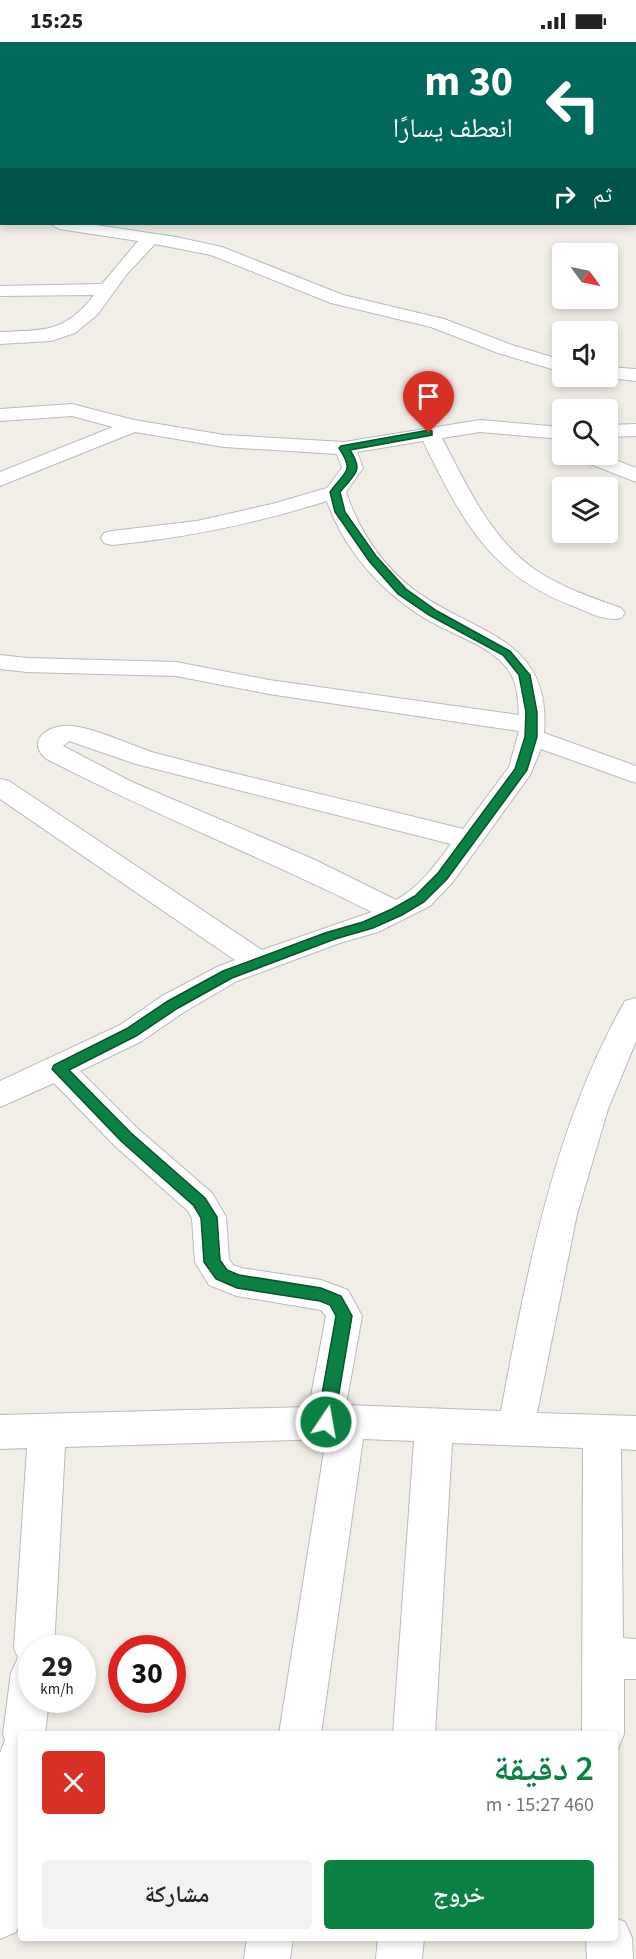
<!DOCTYPE html>
<html lang="ar">
<head>
<meta charset="utf-8">
<style>
  :root { --surface:#fff; --page:#f2f2f2; --text:#222; --muted:#767676; --accent:#0b8043 }
  body { margin:0; font-family:"Source Sans 3","Noto Naskh Arabic",sans-serif; background:var(--page); color:var(--text); direction:rtl; height:100vh; display:flex; flex-direction:column; font-size:22px; white-space:nowrap }
  * { box-sizing:border-box; margin:0 }
  p { font-size:20px; color:var(--muted) }
  .icon { flex:none; width:33px; height:33px; fill:none; stroke:currentColor; stroke-width:2; stroke-linecap:round; stroke-linejoin:round }
  .map { position:relative; flex:1; overflow:hidden; direction:ltr }
  .drawer { position:absolute; left:18px; top:1689px; width:600px; height:210px; display:flex; flex-direction:column; background:var(--surface); border-radius:6px; box-shadow:0 3px 9px #0003; direction:rtl }
  .drawer>* { flex:none }
  .guide { position:absolute; left:0px; top:0px; width:636px; height:183px; box-shadow:0 3px 9px #0003; direction:rtl; background:#00695c; color:#fff; overflow:hidden }
  .needle { width:39px; rotate:123deg }
  .fabs { position:absolute; left:552px; top:201px; display:grid; gap:12px }
  .fabs a { display:grid; place-items:center; width:66px; height:66px; border-radius:6px; background:var(--surface); box-shadow:0 3px 9px #0003; font-size:30px }
  .speed { position:absolute; left:18px; top:1593px; display:flex; gap:12px; font-size:30px; font-weight:700; text-align:center }
  .speed>* { display:grid; place-content:center; width:78px; height:78px; border-radius:50%; background:var(--surface); box-shadow:0 3px 9px #0003; line-height:1 }
  .speed small { font-size:15px; font-weight:400 }
  .speed .limit { border:9px solid #d22; background:#fff; color:#111 }
  .pin { position:absolute; display:grid; place-items:center; width:51px; height:51px; color:#fff; margin:-62px -26px; border-radius:50% 50% 50% 0; rotate:-45deg; box-shadow:0 0 6px #0007 }
  .pin .icon { rotate:45deg }
  .me { position:absolute; width:66px; margin:-33px; rotate:12deg; stroke-linejoin:round; filter:drop-shadow(0 0 4px #0008) }
  .turn { display:flex; align-items:center; gap:21px; height:126px; padding:0 24px; font-size:27px }
  .turn .icon { width:78px; height:78px; stroke-width:2.5 }
  .turn b { display:block; font-size:42px; line-height:51px }
  .then { display:flex; align-items:center; height:57px; padding:0 24px; background:#0003; gap:12px; font-size:22px }
  .round { display:grid; place-items:center; flex:none; width:63px; height:63px; border-radius:6px; background:var(--page) }
  .summary { display:flex; align-items:center; justify-content:space-between; height:102px; padding:0 24px }
  h1 { font-size:36px; font-weight:600; line-height:45px; color:var(--accent) }
  .button { display:flex; gap:12px; margin-top:auto; padding:12px 24px }
  .button a { flex:1; height:69px; border-radius:6px; background:var(--accent); color:#fff; font-size:24px; font-weight:600; line-height:69px; text-align:center }
  .button a+a { background:var(--page); color:var(--text) }
  .status { display:flex; justify-content:space-between; align-items:center; height:42px; padding:0 30px; background:var(--surface); direction:ltr }
  .status svg { height:16px; fill:currentColor }
  .map>svg:first-child { display:block }
</style>
</head>
<body>
<div class="status"><b>15:25</b><svg viewBox="0 0 49 12"><path d="M0 12V9h3v3zM5 12V6h3v6zM10 12V3h3v9zM15 12V0h3v12zM26 1h20v11H26zM47 4h2v5h-2z"/></svg></div>
<div class="map">
<svg width="636" height="1917" viewBox="0 0 636 1917">
  <rect width="100%" height="100%" fill="#f0eee6"/>
  <g fill="none" stroke-linecap="round" stroke-linejoin="round">
    <!-- minor casing -->
    <g stroke="#b8bbbf" stroke-width="2">
      <g id="minor">
        <rect x="0" y="167" width="2" height="10"/>
        <path d="M51,182H89L176,195L222,205L343,253L444,277L512,303L562,318V330L498,311L431,285L331,261L211,213L155,202L127,232L97,273L75,291L51,299L0,302V290C44,288 65,291 94,253L0,254V244L102,242L138,199L59,187Z"/>
        <polygon points="608,325 636,327 636,339 601,335 608,334"/>
        <path d="M72,362L134,378L224,393L344,400L480,378L562,385V397L480,390L442,396C467,444 491,498 537,529C563,546 593,556 621,566L625,571L621,576C605,580 588,570 573,564C488,532 461,476 423,399L357,410L363,426L346,450C358,487 382,523 413,547C474,593 552,594 544,691L636,724V741L541,707L530,733L452,841L430,864L378,890L340,901L237,939L184,970L142,999L80,1029L137,1086L212,1151L226,1175L229,1217L233,1223L241,1226L321,1238L348,1248L362,1274L346,1363L501,1369C527,1230 554,1084 625,959L636,956V999L608,1067L577,1172L537,1371L636,1374V1408L621,1407L623,1596L636,1597V1637H624V1692L618,1707L615,1708V1692H582L583,1406L452,1401L435,1692H393L414,1399L363,1397L321,1692H279L326,1397L65,1405L54,1606H32V1658H49L45,1692H21V1878L16,1890L0,1897V1711L5,1698L3,1692L11,1631L18,1616L14,1606L27,1406L0,1407V1373L309,1365L326,1274L321,1268L237,1254L209,1243L195,1220L192,1176L188,1169L115,1104L54,1041L0,1065V1039L120,983L162,954L217,925L235,918L0,757V737L9,739L262,908L372,870C264,816 152,772 45,716C28,699 45,686 63,684C85,681 132,704 155,711C257,738 360,761 463,787L509,725L519,689L269,652L176,634L27,630L0,627V613L27,616L176,620L269,638L519,673C518,659 518,642 509,629C494,606 461,596 437,583C389,558 345,512 327,459C257,481 186,496 112,503L104,501L101,496L104,491L112,489L197,479L272,462L327,446L342,426L337,412L224,405L135,390L0,444V430L113,385L72,374L0,379V367ZM69,699L136,722L451,802C435,823 420,845 396,858L313,817L132,740L63,704Z"/>
        <polygon points="636,382 636,394 608,395 608,383"/>
        <polygon points="572,412 601,412 636,426 636,440 575,416"/>
        <polygon points="615,1876 625,1880 632,1896 633,1917 587,1917 586,1896 615,1896"/>
        <polygon points="247,1896 293,1896 290,1917 244,1917"/>
        <polygon points="378,1896 424,1896 422,1917 376,1917"/>
      </g>
    </g>
    <!-- minor -->
    <use href="#minor" fill="#fff" fill-rule="evenodd"/>
  </g>
  <!-- route -->
  <path fill="#0b8043" stroke="#07532c" stroke-width="1.5" d="M429,388L432,389V393L350,408C364,430 355,431 340,450L345,470L376,514L406,547L437,569L510,609L530,633L537,670V695L527,728L447,837L424,860L402,873L373,886L335,897L232,936L178,966L136,994L69,1028L131,1091L205,1156L217,1175L220,1218L227,1228L239,1233L321,1246L341,1254L352,1274L334,1380L331,1386L326,1388L320,1386L317,1380L336,1274L330,1263L320,1259L237,1246L216,1237L204,1220L201,1176L194,1164L121,1099L52,1027L54,1023L126,987L168,959L223,929L325,891L363,880L392,867L415,854L438,831L515,727L525,695L526,670L519,633L503,613L429,573L398,552L369,519L335,470L330,450C345,429 355,430 339,406L341,404Z"/>
</svg>
<div class="fabs">
<a><svg class="needle" viewBox="-14 -14 28 28"><path d="M0-13l5 13h-10z" fill="#e53935"/><path d="M0 13l5-13h-10z" fill="#767676"/></svg></a>
<a><svg class="icon" aria-label="sound" viewBox="0 0 24 24"><path d="M4 9h4l5-4v14l-5-4H4zM17 9q2 3 0 6"/></svg></a>
<a><svg class="icon" aria-label="search" viewBox="0 0 24 24"><circle cx="10" cy="10" r="6"/><path d="M15 15l6 6"/></svg></a>
<a><svg class="icon" aria-label="layers" viewBox="0 0 24 24"><path d="M12 4l9 5-9 5-9-5zM3 14l9 5 9-5"/></svg></a>
</div>
<div class="speed"><div>29<small>km/h</small></div><div class="limit">30</div></div>
<div class="pin" style="left:429px;top:391px;background:#d93025"><svg class="icon" aria-label="arrive" viewBox="0 0 24 24"><path d="M6 21V4h12l-3 4 3 4H6"/></svg></div>
<svg class="me" style="left:326px;top:1380px" viewBox="-20 -20 40 40"><circle r="17" fill="#0b8043" stroke="#fff" stroke-width="3"/><path d="M0-11L8 9 0 5-8 9z" fill="#fff"/></svg>
<div class="guide">
<div class="turn"><svg class="icon" aria-label="left" viewBox="0 0 24 24"><path d="M17 20v-9H6M10 6l-5 5 5 5"/></svg><div><b>30 m</b>انعطف يسارًا</div></div>
<div class="then">ثم<svg class="icon" aria-label="right" viewBox="0 0 24 24"><path d="M7 20v-9h11M14 6l5 5-5 5"/></svg></div>
</div>
<section class="drawer">
<div class="summary"><div><h1>2 دقيقة</h1><p>460 m · 15:27</p></div><a class="round" style="background:#d93025;color:#fff"><svg class="icon" aria-label="close" viewBox="0 0 24 24"><path d="M6 6l12 12M18 6L6 18"/></svg></a></div>
<div class="button"><a>خروج</a><a>مشاركة</a></div>
</section>
</div>
</body>
</html>
